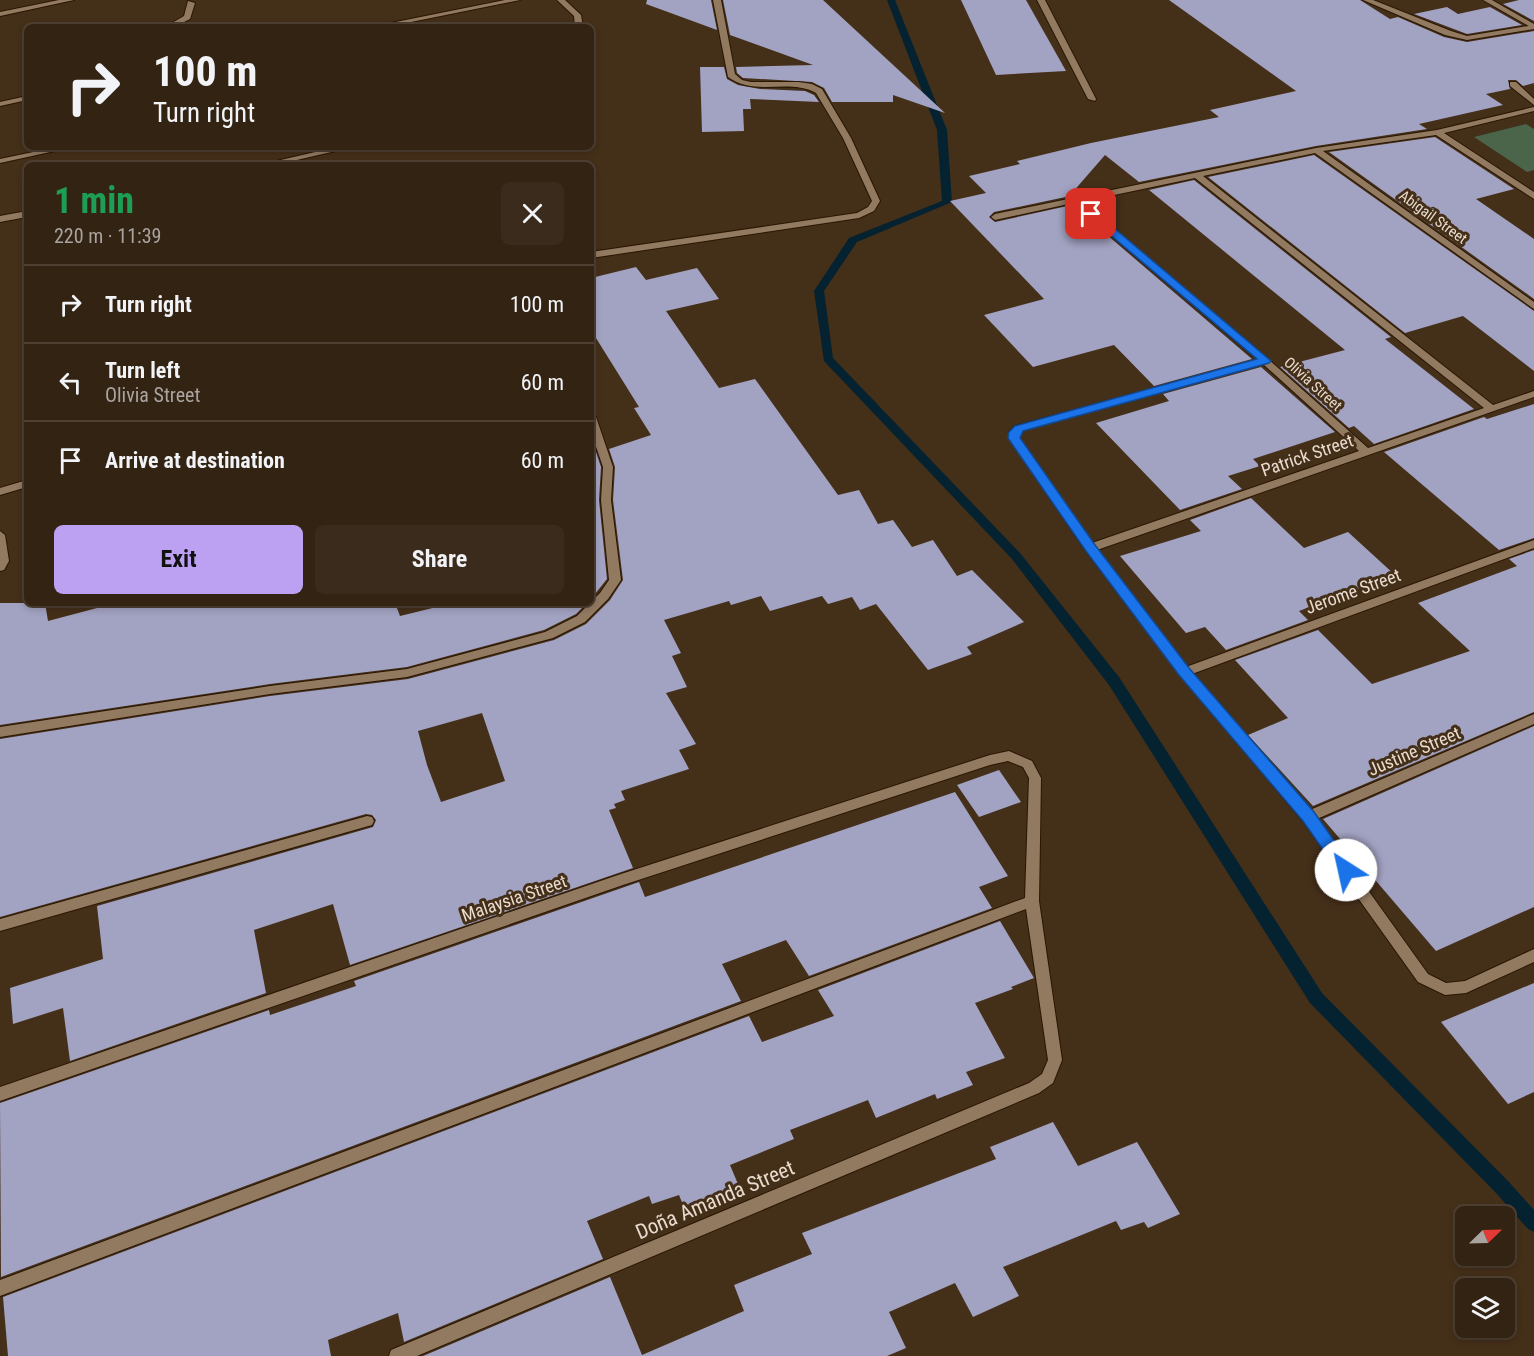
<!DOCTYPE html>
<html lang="en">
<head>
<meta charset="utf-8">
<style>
  :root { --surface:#332313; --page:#3b2b1c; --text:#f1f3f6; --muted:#a9a4a0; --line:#4e4033; --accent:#bca0f2 }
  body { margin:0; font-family:"Roboto Condensed",sans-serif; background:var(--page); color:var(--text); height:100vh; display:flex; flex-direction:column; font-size:22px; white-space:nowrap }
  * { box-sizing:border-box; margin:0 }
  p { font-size:20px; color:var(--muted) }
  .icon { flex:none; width:33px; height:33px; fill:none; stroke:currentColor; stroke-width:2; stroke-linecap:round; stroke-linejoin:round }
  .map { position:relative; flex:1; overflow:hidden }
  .side { position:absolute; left:24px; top:162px; width:570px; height:444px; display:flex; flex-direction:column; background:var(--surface); border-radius:9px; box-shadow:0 3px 9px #0003,0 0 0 2px var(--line) }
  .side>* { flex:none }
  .guide { position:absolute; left:24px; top:24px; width:570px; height:126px; border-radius:9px; box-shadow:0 3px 9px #0003,0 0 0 2px var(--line); background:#332313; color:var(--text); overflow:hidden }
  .needle { width:39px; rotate:67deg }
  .controls { position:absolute; left:1455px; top:1206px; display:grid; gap:12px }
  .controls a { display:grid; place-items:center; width:60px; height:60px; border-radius:9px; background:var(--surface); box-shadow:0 3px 9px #0003,0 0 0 2px var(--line); font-size:30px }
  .pin { position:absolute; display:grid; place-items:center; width:51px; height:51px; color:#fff; margin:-26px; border-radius:12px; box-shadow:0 3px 9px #0006 }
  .me { position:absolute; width:66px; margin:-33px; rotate:325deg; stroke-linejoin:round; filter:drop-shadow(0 0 4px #0008) }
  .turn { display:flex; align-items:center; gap:21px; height:126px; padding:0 30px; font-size:27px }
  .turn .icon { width:78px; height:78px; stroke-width:2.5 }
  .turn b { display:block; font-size:42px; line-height:51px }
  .round { display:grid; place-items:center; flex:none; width:63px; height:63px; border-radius:9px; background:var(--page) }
  .headline { display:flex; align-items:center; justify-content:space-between; height:102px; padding:0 30px }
  h1 { font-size:36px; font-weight:700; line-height:45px; color:#1e9e55 }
  .button { display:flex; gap:12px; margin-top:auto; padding:12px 30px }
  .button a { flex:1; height:69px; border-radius:9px; background:var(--accent); color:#111; font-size:24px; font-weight:700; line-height:69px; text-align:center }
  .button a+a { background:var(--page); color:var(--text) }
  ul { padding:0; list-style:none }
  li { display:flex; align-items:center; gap:18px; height:78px; padding:0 30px; border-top:2px solid var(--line) }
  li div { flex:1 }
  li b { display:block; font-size:22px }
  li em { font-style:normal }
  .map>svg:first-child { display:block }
</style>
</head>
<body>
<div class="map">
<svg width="1534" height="1356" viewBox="0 0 1534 1356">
  <rect width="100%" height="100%" fill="#442f19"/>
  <!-- green -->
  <polygon fill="#4a654a" points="1526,124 1534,129 1534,170 1527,172 1474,137"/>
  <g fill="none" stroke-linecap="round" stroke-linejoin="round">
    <!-- stream -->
    <polygon fill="#052230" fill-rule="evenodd" points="887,0 895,0 947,130 952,202 857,242 824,291 833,358 1020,553 1119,677 1322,993 1508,1181 1534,1210 1534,1232 1528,1229 1496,1193 1310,1003 1109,685 1012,559 824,361 814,291 849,238 942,201 937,130"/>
  </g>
  <!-- building -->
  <g fill="#a2a2c2" fill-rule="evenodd">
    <polygon points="647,0 711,0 717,30 646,4"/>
    <polygon points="723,0 823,0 945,113 893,95 893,102 832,102 824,88 812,82 743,78 737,73 736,67 813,65 730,35"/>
    <polygon points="961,0 1026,0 1066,71 996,75"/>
    <polygon points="1169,0 1360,0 1390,19 1398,17 1444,37 1467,42 1534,31 1534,83 1523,86 1516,80 1508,80 1510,89 1486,94 1503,105 1419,124 1427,129 1316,146 1139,182 1105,155 1072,193 1075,195 994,212 989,217 995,222 1072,205 1252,359 1154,386 1114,345 1033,367 984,315 1044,299 950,201 986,193 969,176 1020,164 1017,161 1091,143 1219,117 1210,110 1296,91"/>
    <polygon points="1519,0 1534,0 1534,21 1503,4"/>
    <polygon points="1447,7 1458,14 1490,7 1522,25 1467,34 1414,14"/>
    <polygon points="700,67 724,67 727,79 738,85 760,89 805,91 814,95 819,102 750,99 751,109 743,109 744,131 702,132"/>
    <polygon points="1435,137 1514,189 1476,199 1534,239 1534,299 1329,152"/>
    <polygon points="1314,155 1534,311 1534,371 1463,316 1405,333 1208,177"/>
    <polygon points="1194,180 1391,337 1385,339 1474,409 1374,444 1354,426 1349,428 1280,367 1345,350 1149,190"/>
    <path d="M636,267L646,280L697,268L719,299L666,311L719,388L755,379L838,495L859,490L878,524L893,520L912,547L933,540L957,576L972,570L1024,622L967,647L972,654L928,670L876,604L860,610L852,597L828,604L822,596L770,611L761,596L731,605L729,601L664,620L681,653L672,656L687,687L666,693L696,744L679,750L689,769L621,791L625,800L614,804L616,808L609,810L633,868L350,965L333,904L254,930L266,993L70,1061L63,1008L13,1024L10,988L103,959L97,906L373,827L376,820L372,815L366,814L0,917V739L270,696L408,679L554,640L586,624L610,600L623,580L613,500L615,467L609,449L651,435L634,408L639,407L591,330V278ZM482,713L505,781L441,802L427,765L418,731Z"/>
    <polygon points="1261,367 1335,432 1253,459 1260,466 1228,476 1242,489 1180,510 1096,423 1169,401 1163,394"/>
    <polygon points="1534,404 1534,538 1499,550 1384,452 1484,417 1487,419"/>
    <polygon points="596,452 601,467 599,500 607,579 591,599 591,453"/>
    <polygon points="1251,498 1304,548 1348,532 1395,575 1299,611 1308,620 1226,650 1205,627 1186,633 1120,556 1201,531 1190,520"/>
    <polygon points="1534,550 1534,712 1313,806 1248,735 1288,718 1235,660 1318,630 1372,684 1470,651 1418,603 1517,566 1509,559"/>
    <polygon points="0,603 45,603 48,621 116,603 395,603 400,616 453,603 587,603 576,614 544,630 407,667 270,684 0,725"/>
    <polygon points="1534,726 1534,907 1436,951 1323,819"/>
    <polygon points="999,770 1021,802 979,817 957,785"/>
    <polygon points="955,792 1008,876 979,887 992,908 809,976 786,940 722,964 741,1001 1,1277 0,1103 269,1010 270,1015 356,986 354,981 639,882 645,897"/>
    <polygon points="1000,921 1034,978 1011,987 1013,989 975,1003 1005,1058 966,1072 973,1085 937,1099 935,1094 876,1118 868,1100 790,1130 794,1139 730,1165 743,1196 688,1217 679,1195 652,1204 649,1196 587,1221 603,1259 404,1342 398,1313 328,1340 331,1356 8,1356 3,1297 749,1016 762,1042 834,1016 818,990"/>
    <polygon points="1534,983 1534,1092 1508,1104 1441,1022"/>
    <polygon points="1053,1122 1078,1166 1137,1142 1180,1214 1148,1228 1144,1222 1121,1230 1116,1221 1003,1267 1019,1296 973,1317 955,1283 889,1312 906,1348 887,1356 423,1356 610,1277 642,1355 744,1311 734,1285 812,1254 802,1233 996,1159 990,1147"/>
  </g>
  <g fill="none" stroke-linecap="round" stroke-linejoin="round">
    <!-- lane casing -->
    <g stroke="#2a1602" stroke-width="2">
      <g id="lane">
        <polygon points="1037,0 1045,0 1096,99 1095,101 1088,99"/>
        <polygon points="1363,0 1373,0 1451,31 1467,36 1534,25 1534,29 1467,40 1445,35"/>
        <polygon points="188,1 195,3 190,19 174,27 165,27 184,16"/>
      </g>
    </g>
    <!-- street casing -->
    <g stroke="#2a1602" stroke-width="2">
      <g id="street">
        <polygon points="59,0 74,0 0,16 0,12"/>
        <polygon points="505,0 520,0 386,27 371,27"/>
        <polygon points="557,0 565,0 581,15 583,27 575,27 574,16"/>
        <path d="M713,0H721L735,74L742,80L751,82H799L812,84L822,89L851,138L880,201L874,211L859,218L591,258V252L857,213L868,207L872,201L843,138L816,93C788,78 755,97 728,77Z"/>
        <polygon points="1483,0 1492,0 1534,24 1534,29"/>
        <polygon points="1510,82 1516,82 1534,99 1534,105 1510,86"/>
        <polygon points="27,96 27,100 0,106 0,102"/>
        <path d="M1534,107V111L1444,133L1534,192V199L1436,135L1323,151L1534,302V309L1315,153L1203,176L1493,405L1534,391V397L1097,550L1186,667L1534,540V548L1192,674L1310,810L1534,714V724L1317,819L1428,974L1446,983L1465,981L1534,949V962L1466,993L1445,995L1418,982L1303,821L1180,675L1086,551L1009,438V432L1015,426L1258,360L1073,203L995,220L991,217L995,214L1316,148L1437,130ZM1195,178L1484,408L1368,448L1268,359L1081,202ZM1263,364L1359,451L1092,543L1019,438V433L1023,430Z"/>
        <polygon points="57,147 73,147 0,163 0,159"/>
        <polygon points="337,147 353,147 275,165 259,165"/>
        <polygon points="27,211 27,217 0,222 0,216"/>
        <polygon points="591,414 596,417 613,467 611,500 621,580 608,599 585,622 553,638 407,677 270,694 0,737 0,727 270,686 407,669 545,632 577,616 600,593 609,580 601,500 603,467 591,432"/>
        <polygon points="27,480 27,487 0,495 0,488"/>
        <polygon points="0,531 5,535 9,561 4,570 0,571"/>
        <polygon points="1009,751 1032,761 1041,778 1039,901 1062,1060 1053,1083 1039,1093 417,1356 389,1356 391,1350 1029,1083 1042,1074 1048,1060 1026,909 0,1296 0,1280 1025,898 1029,778 1023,767 1008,761 990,765 623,885 0,1101 0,1087 621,874 990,755"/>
        <polygon points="367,816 372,817 374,821 372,825 0,931 0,919"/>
      </g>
    </g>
    <!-- lane -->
    <use href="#lane" fill="#927a61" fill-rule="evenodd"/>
    <!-- street -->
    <use href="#street" fill="#927a61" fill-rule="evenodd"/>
  </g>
  <!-- route -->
  <polygon fill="#1a73e8" stroke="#114b97" stroke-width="1.5" points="1088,212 1095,212 1271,361 1269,363 1023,431 1020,438 1095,545 1189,668 1314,812 1352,866 1354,870 1352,875 1346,877 1341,875 1303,821 1179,675 1086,551 1008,438 1009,432 1015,426 1257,359 1088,216"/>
  <g text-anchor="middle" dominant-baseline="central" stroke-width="6" stroke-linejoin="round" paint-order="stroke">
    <!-- far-street labels -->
    <g font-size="15" fill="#e9dbce" stroke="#442f19">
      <text transform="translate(1433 217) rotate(36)">Abigail Street</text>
      <text transform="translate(1313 384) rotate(42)">Olivia Street</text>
    </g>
    <!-- street labels -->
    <g font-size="18" fill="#e9dbce" stroke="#442f19">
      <text transform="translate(1307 455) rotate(-19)">Patrick Street</text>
      <text transform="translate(1353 591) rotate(-20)">Jerome Street</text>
      <text transform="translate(1414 751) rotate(-23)">Justine Street</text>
      <text transform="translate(514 898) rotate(-19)">Malaysia Street</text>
    </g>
    <!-- near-street labels -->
    <g font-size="21" fill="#e9dbce" stroke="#442f19">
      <text transform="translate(715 1200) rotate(-23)">Doña Amanda Street</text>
    </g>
  </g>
</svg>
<div class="controls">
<a><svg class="needle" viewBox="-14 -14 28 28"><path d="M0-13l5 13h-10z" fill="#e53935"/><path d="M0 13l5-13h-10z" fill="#a9a4a0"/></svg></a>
<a><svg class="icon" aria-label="layers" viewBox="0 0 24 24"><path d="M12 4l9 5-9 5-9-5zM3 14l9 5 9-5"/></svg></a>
</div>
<div class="pin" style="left:1091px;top:214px;background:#d93025"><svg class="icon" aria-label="arrive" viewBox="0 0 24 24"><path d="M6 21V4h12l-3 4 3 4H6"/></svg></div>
<svg class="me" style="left:1346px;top:870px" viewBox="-20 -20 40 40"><circle r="19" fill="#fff"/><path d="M0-13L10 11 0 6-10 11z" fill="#1a73e8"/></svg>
<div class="guide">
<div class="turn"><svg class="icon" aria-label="right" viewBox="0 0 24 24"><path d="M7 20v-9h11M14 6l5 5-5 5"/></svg><div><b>100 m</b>Turn right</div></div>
</div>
<section class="side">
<div class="headline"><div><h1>1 min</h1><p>220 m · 11:39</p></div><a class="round"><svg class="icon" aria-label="close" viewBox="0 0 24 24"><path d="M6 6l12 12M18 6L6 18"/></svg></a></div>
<ul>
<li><svg class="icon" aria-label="right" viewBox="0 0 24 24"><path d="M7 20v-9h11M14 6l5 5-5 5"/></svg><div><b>Turn right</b></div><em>100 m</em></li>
<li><svg class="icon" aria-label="left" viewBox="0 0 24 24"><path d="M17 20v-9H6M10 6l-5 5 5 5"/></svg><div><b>Turn left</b><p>Olivia Street</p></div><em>60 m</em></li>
<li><svg class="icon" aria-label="arrive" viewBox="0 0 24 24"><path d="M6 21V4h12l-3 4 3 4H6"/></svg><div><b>Arrive at destination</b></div><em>60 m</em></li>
</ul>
<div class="button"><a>Exit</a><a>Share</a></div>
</section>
</div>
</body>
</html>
